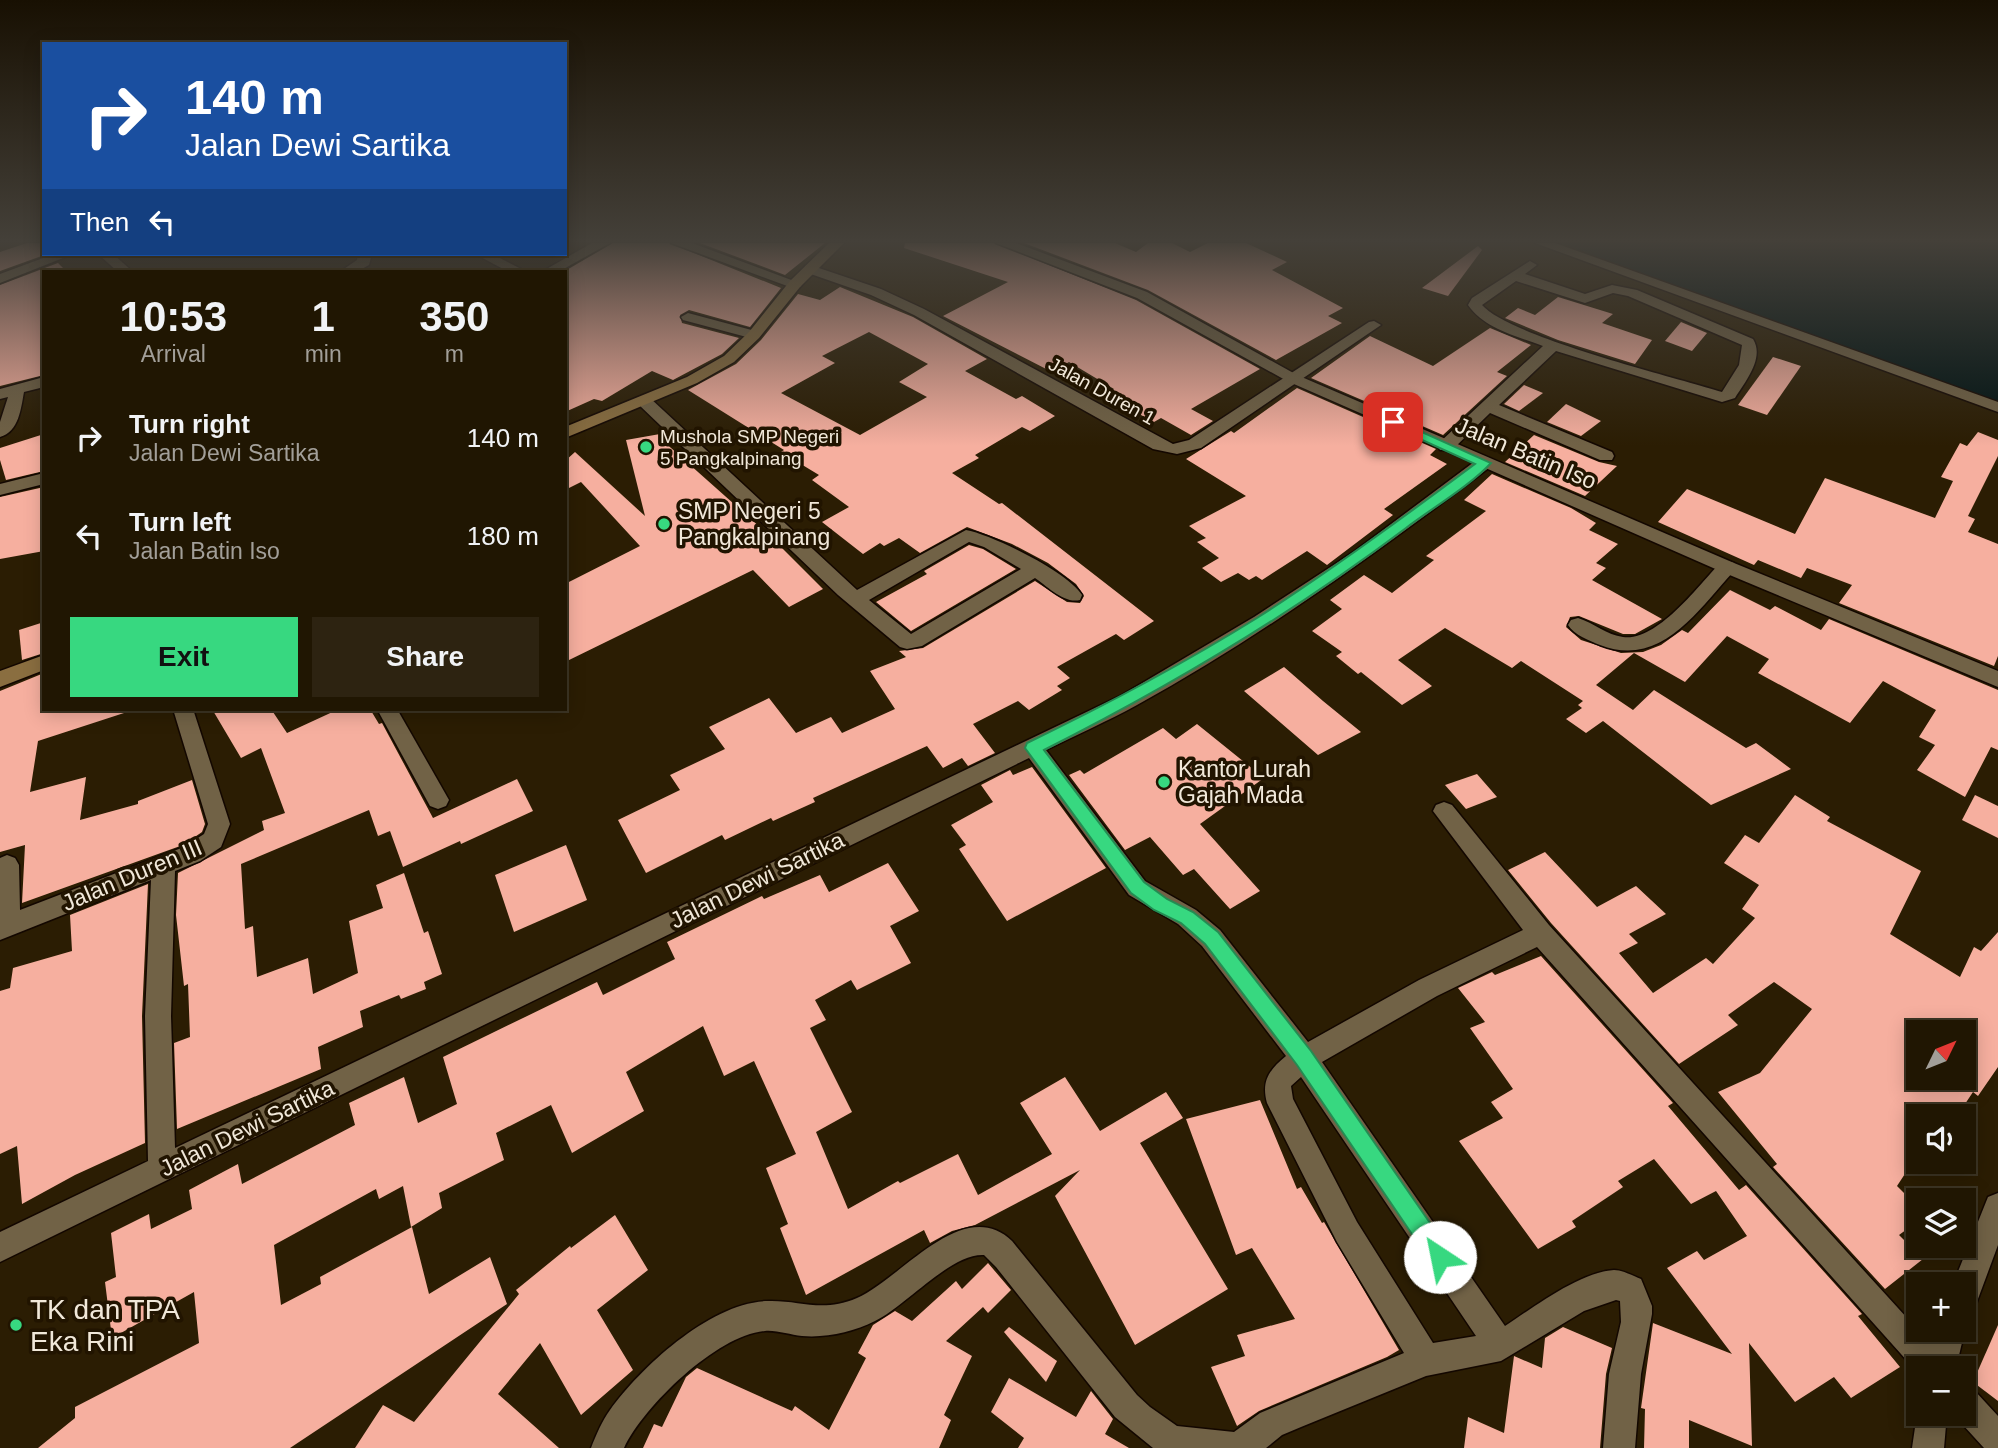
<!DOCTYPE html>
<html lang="en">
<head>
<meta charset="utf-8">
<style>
  :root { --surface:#201602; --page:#2d2311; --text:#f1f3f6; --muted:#a29f99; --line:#3d3524; --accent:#37d880 }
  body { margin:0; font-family:Helvetica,sans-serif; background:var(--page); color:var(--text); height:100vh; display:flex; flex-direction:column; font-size:26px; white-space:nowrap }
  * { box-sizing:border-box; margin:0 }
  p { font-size:23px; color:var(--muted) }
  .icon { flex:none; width:38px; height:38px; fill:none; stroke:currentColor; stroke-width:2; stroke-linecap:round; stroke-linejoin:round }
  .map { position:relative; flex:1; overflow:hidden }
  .sheet { position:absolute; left:42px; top:270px; width:525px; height:441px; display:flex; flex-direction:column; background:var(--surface); border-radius:0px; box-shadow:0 4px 18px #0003,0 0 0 2px var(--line) }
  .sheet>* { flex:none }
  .guide { position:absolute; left:42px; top:42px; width:525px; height:214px; border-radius:0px; box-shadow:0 4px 18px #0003,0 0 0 2px var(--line); background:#1a4fa0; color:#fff; overflow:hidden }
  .needle { width:46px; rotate:47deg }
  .tools { position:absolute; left:1906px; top:1020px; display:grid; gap:14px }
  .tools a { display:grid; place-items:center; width:70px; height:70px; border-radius:0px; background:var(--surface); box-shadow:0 4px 18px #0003,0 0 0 2px var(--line); font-size:35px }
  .pin { position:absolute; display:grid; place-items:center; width:60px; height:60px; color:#fff; margin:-30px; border-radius:14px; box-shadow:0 4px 10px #0006 }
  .me { position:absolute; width:77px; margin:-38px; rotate:326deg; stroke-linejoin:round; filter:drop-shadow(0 0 5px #0008) }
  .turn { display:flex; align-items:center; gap:24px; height:147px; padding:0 28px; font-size:32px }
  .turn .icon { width:91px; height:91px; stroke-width:2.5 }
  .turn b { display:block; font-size:49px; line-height:60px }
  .then { display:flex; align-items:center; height:66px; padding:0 28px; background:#0003; gap:14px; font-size:26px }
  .eta { display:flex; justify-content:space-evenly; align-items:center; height:119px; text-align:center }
  .eta b { font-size:42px; font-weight:800; line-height:49px }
  .primary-button { display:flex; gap:14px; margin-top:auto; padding:14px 28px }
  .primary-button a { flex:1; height:80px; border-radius:0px; background:var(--accent); color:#111; font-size:28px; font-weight:800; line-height:80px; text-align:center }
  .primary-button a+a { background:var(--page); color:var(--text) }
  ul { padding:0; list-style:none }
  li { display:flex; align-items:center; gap:21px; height:98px; padding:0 28px }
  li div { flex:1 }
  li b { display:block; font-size:26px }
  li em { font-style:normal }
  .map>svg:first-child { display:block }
</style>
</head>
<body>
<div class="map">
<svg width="1998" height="1448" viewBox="0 0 1998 1448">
  <rect width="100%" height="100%" fill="#2b1d03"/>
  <!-- water -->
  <polygon fill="#001314" points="1554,243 1998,243 1998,402"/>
  <!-- building -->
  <g fill="#f6af9f" fill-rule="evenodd">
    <polygon points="27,243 40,243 44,248 44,254 47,254 0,271 0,252"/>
    <polygon points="613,243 669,243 781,288 750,327 689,310 680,315 682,323 739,338 722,354 673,380 652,371 602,401 594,399 565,412 565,271"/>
    <polygon points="700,243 825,243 785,275"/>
    <polygon points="905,243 994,243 1136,300 1260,369 1191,409 1213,421 1191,435 1161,418 1154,422 1104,395 1114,389 1069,362 1052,372 943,316 1008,282 904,248"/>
    <polygon points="1024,243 1115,243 1136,252 1148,243 1172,243 1190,252 1208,243 1246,243 1287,262 1272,270 1343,308 1328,316 1342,323 1276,360 1148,290"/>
    <polygon points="1478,246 1482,250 1448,296 1422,288"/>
    <polygon points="58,263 66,271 44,271 44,375 0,386 0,285"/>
    <path d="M840,287L913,317L987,359L965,371L1016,399L1022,396L1055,416L1030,431L1022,427L975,455L979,458L952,473L999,504L1002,503L1154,621L1124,640L1116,634L1057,667L1070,678L1057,686L1062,690L1029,710L1018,701L973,724L995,753L968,766L962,758L943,768L927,746L813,798L815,802L773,821L771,818L725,840L722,835L646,873L618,820L680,790L670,775L725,749L709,727L769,698L796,733L831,717L842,733L895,709L870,671L906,657L899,651L923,648L1035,581L1067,602L1080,603L1084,596L1076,584L1048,563L1012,544L967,527L920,553L899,538L884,546L880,543L863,554L822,522L849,507L812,480L819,475L781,452L784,450L688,390L736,364L761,340L798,294L820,300ZM869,332L928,364L899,382L927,397L860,435L781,393L835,363L822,356Z"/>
    <polygon points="1558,297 1613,314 1602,323 1652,340 1635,364 1558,340 1505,318 1518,308 1535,315"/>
    <polygon points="1681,322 1707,333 1692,351 1665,341"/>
    <polygon points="1490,328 1531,345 1497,372 1507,376 1443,435 1311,378 1370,336 1433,366"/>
    <polygon points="1773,357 1801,366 1767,415 1738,405"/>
    <polygon points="1524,385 1543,393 1519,411 1504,404"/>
    <polygon points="1297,388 1436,449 1430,455 1447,464 1384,509 1393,515 1327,565 1307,551 1262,580 1256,576 1249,580 1238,573 1221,582 1202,568 1219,558 1197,542 1206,538 1189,526 1246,496 1186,459 1231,431 1234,433"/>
    <polygon points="1566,404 1601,421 1581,436 1547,422"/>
    <polygon points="1978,432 1998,440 1998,456 1968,516 1975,519 1968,532 1998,544 1998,656 1994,666 1839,603 1852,585 1807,568 1801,578 1758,560 1754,565 1658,522 1687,489 1795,534 1825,478 1935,518 1953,481 1941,477 1960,443 1967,446"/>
    <polygon points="44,434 44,471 6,480 0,460 0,448"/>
    <polygon points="660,434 662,440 770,536 823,589 789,607 753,570 565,662 565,584 640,546 581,482 565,490 565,461 575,452 645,516 626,440"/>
    <polygon points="1534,435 1599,462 1617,466 1585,496 1505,462"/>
    <polygon points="1492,474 1571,508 1596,523 1589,530 1618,544 1596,563 1606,568 1592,580 1662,619 1635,634 1623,634 1579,616 1570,617 1566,627 1581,640 1621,653 1643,652 1661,645 1682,630 1688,633 1730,590 1770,610 1775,606 1821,630 1829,619 1998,690 1998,750 1991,747 1965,797 1917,770 1935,745 1919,737 1936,710 1883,681 1850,723 1758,673 1769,659 1727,636 1685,682 1634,653 1596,685 1633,710 1654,690 1746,748 1756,743 1791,769 1711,805 1603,721 1586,733 1566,719 1582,708 1578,705 1583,701 1521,661 1512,668 1445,628 1398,660 1432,686 1402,705 1361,672 1358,674 1336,656 1342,652 1312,631 1342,609 1330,600 1364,575 1392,593 1434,560 1426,556 1486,511 1464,500"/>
    <polygon points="44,487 44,551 0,559 0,497"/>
    <polygon points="969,545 983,549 1016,569 911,631 876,602 927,574 924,571"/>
    <polygon points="44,622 44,653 22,660 19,630"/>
    <polygon points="1284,667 1323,701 1361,732 1318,755 1244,691"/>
    <polygon points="44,673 44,709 123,709 124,713 38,741 30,792 86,777 80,820 138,804 138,801 192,780 205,824 202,832 183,845 22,903 25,845 0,852 0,691"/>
    <polygon points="212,709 271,709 287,733 339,709 370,709 379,724 382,723 433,818 517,779 533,811 461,844 460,841 403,867 390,831 378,836 369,810 241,864 245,929 253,926 257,977 308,958 313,994 358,973 349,921 383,908 376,885 404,873 424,933 428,931 442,974 424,982 426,989 401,999 399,995 360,1011 363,1027 318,1047 321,1069 177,1129 174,1043 190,1037 188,984 184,986 176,915 178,873 264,830 262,821 285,813 261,748 241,758"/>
    <polygon points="1197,724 1264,778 1200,824 1260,891 1230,909 1194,869 1183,875 1150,837 1125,850 1069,775 1080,770 1084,774 1163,728 1176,739"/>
    <polygon points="1032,767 1106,868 1007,921 959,849 966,845 951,825 993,802 981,785 1010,770 1013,775"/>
    <polygon points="1477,774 1497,797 1466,809 1445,785"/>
    <path d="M1795,795L1830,817L1827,821L1921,871L1890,934L1960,977L1974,947L1981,951L1998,932V1067L1978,1096L1973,1092L1957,1116H1918V1154L1897,1186L1918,1207V1221L1899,1235L1923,1259L1885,1289L1773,1167L1777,1164L1718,1092L1760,1073L1812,1009L1774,982L1728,1015L1738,1025L1679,1064L1551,923L1508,870L1545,852L1597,907L1636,886L1666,914L1629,934L1638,943L1619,953L1653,993L1706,958L1713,964L1755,918L1742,909L1759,885L1724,863L1745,835L1759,843ZM1918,1032H1964V1078H1918Z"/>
    <polygon points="1975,795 1998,806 1998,838 1962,820"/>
    <polygon points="566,845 587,900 514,932 495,875"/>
    <polygon points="888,863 919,911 890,926 911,963 857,990 851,980 815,1000 826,1020 810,1028 852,1112 816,1132 848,1209 898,1181 900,1183 958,1154 978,1195 1052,1154 1020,1103 1065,1077 1100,1131 1166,1092 1183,1118 1140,1143 1228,1289 1135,1345 1055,1196 1080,1170 975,1225 952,1231 930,1243 924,1230 806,1295 780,1228 788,1224 766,1168 796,1154 754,1061 724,1076 703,1026 626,1072 644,1111 572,1153 551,1105 496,1133 504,1160 439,1193 442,1208 411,1227 403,1186 379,1199 376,1189 274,1245 281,1305 321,1284 320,1277 412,1227 429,1294 490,1257 507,1304 290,1448 38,1448 75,1418 75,1407 199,1343 194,1292 112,1338 105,1282 116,1277 111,1233 149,1214 151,1229 192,1209 189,1190 238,1164 242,1184 355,1125 349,1103 404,1077 418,1123 457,1104 443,1057 597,982 603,995 675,959 667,942 762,896 764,899 820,875 829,892"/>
    <polygon points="148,884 142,1016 145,1143 75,1175 22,1204 17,1146 0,1154 0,991 10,988 13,968 72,951 70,915"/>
    <polygon points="1541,956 1673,1103 1668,1106 1739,1190 1746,1185 1862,1314 1858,1316 1900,1367 1851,1398 1834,1377 1795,1402 1749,1343 1752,1446 1689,1420 1689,1448 1644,1448 1645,1409 1641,1408 1653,1323 1732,1354 1667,1268 1697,1251 1704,1260 1747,1236 1716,1191 1691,1204 1654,1159 1618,1181 1623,1187 1572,1221 1576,1227 1538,1249 1459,1141 1503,1118 1491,1102 1513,1089 1470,1028 1485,1022 1458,988 1492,972 1495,975"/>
    <polygon points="1260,1100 1297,1189 1301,1187 1322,1223 1324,1222 1399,1350 1387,1357 1259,1411 1237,1426 1211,1367 1245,1356 1237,1335 1295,1319 1252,1248 1236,1255 1186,1119"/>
    <polygon points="615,1215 648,1270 597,1310 633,1370 581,1415 540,1343 498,1394 559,1448 355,1448 383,1405 414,1422 519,1294 516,1290 570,1246 571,1248"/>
    <polygon points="988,1263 1011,1290 988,1313 983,1307 946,1341 972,1356 944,1415 951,1420 939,1448 643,1448 654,1424 662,1427 686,1377 697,1368 792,1411 795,1406 829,1430 866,1358 858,1353 873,1325 895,1311 912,1321 956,1281 962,1289"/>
    <polygon points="1998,1325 1998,1401 1973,1382"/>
    <polygon points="1009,1327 1057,1361 1046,1382 1004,1332"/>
    <polygon points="1563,1327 1612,1348 1606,1374 1600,1448 1464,1448 1468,1417 1504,1433 1514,1356 1542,1368 1545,1338"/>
    <polygon points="1009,1378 1076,1417 1091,1391 1113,1419 1105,1434 1129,1448 1018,1448 1024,1438 991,1412"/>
  </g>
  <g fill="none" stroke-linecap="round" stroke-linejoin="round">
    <!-- minor casing -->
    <g stroke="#130700" stroke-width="3">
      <g id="minor">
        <polygon points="592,243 610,243 560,271 543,271"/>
        <polygon points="671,243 692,243 802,284 800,287 790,287"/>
        <polygon points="1535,243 1555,243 1998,402 1998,412"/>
        <polygon points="54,254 73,254 0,283 0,274"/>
        <polygon points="98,254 113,254 132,271 117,271"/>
        <polygon points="358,254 372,254 369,265 358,271 341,271 357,260"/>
        <polygon points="475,254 492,254 525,271 507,271"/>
        <path d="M1530,261L1537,265L1525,274L1585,294L1612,285L1637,290L1753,339C1765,358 1745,382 1735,398L1722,402L1556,351L1499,405L1612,452L1614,456L1612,460H1600L1490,413L1452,450H1440L1438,446L1440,442L1543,346C1516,336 1485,329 1468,305L1472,298ZM1516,281L1585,303L1613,293L1628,296L1742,345L1739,365L1722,392C1674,377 1510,337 1482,305Z"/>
        <polygon points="810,265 881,289 924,309 1173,444 1189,440 1369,322 1374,321 1381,325 1201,448 1177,454 1153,449 914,315 871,295 805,272 805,266"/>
        <polygon points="688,313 759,332 761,335 754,339 683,320 681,317"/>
        <path d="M44,377V387L24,392C21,408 19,432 0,437V422L8,397L0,399V389Z"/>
        <path d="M644,396L650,398L857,590L966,530C993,535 1068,572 1082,595L1080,600C1064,604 1047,586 1035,578L922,646L907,649L900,647L838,595L638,404L636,401ZM969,542L984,547L1021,569L911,634L869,600Z"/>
        <path d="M1484,458L1492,463L1490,467C1376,553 1262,636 1137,705C1108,721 1076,735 1046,750L1145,881L1196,910L1220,930L1308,1042L1419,980L1523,930L1433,811L1436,805L1444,802L1452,805L1549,925L1918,1330L1932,1342L1935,1330H1964V1326L1965,1330L1956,1368H1918V1373L1537,947L1437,996L1322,1062L1505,1326C1534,1307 1580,1272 1614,1270C1623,1270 1633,1276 1641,1279L1652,1306V1314L1641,1374L1635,1448H1603L1609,1374L1621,1322L1620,1301L1616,1300L1584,1311L1501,1361L1426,1376L1301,1427L1282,1435L1266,1448H1153L1115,1417L996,1267L984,1255C951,1253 906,1306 875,1321C853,1332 827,1338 802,1336C790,1335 777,1330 765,1331C717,1335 644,1406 624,1448H591C596,1435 602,1421 610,1410C641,1367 711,1302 768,1301C800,1300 822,1313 857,1298C901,1279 963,1194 1012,1241L1137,1395L1150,1407L1177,1426L1234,1432L1260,1413L1404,1353L1337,1242L1267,1103C1261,1081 1269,1070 1286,1056L1202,946L1178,924L1129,895L1029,758L0,1262V1232L148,1161L145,1016L151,880L0,940V858L7,855L15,858L19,865L20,910L184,847L204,834L208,824L173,709H193L230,824L221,847L200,861L175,871L171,1016L175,1148L1122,695L1254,617L1355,551L1478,459ZM1301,1077L1476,1336L1433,1343L1357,1222L1293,1099L1291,1086Z"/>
        <polygon points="44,473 44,484 0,495 0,484"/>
        <path d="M1727,561L1734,563L1736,567L1734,571C1698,610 1661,669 1600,645C1590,641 1574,635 1568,625L1571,620L1578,618C1594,623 1607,635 1623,637C1657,642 1699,585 1720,563Z"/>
        <polygon points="377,709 397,709 449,800 446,806 438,809 430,806"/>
        <polygon points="1998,1193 1998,1245 1975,1307 1964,1311 1964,1284 1953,1284 1988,1197"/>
        <polygon points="1964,1386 1975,1391 1998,1416 1998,1448 1984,1448 1953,1414 1964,1414"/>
        <polygon points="1918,1407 1918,1414 1947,1414 1944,1448 1912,1448"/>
      </g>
    </g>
    <!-- tertiary casing -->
    <g stroke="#130700" stroke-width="3">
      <polygon id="tertiary" points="996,243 1016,243 1147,292 1297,375 1734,563 1998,671 1998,687 1720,571 1287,381 1137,298"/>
    </g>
    <!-- secondary casing -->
    <g stroke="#130700" stroke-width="3">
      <g id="secondary">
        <polygon points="829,243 844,243 800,287 759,338 734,362 697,383 565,438 565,427 687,377 724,356 749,332 790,281"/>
        <polygon points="44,655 44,670 0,687 0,671"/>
      </g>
    </g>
    <!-- minor -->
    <use href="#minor" fill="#716246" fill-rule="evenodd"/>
    <!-- tertiary -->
    <use href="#tertiary" fill="#716246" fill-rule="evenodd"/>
    <!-- secondary -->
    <use href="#secondary" fill="#8a6e40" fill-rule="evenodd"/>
  </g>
  <!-- sky -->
  <linearGradient id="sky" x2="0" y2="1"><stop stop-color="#181002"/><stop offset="0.54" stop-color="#444039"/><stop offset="1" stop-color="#444039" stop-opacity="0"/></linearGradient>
  <rect width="1998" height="446" fill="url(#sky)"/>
  <!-- route -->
  <path fill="#37d880" stroke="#248c53" stroke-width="2" d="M1393,419L1491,463C1471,485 1431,509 1406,528C1293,613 1171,686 1044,750L1144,882L1167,899L1193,912L1218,932L1311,1051L1448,1249L1452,1257L1448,1265L1440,1269L1433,1265L1297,1065L1205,944L1181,923L1154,910L1131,893L1025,748L1027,743C1106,705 1183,664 1257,618C1332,570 1404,517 1475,464L1389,425L1387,422Z"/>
  <!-- markers -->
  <g fill="#37d880" stroke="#211400" stroke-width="2.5">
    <circle cx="646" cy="447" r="7"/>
    <circle cx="664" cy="524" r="7"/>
    <circle cx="1164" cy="782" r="7"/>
    <circle cx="16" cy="1325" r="7"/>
  </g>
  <g text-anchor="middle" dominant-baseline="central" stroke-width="7" stroke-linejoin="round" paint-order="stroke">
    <!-- far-street labels -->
    <g font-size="19" fill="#f1e8d9" stroke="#211400">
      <text transform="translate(1102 391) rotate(29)">Jalan Duren 1</text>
    </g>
    <!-- far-poi labels -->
    <g font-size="19" fill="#f1e8d9" stroke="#211400" text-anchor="start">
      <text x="660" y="436">Mushola SMP Negeri<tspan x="660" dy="22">5 Pangkalpinang</tspan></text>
    </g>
    <!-- street labels -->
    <g font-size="23" fill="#f1e8d9" stroke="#211400">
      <text transform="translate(1526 453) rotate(23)">Jalan Batin Iso</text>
      <text transform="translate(132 875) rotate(-23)">Jalan Duren III</text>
      <text transform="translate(757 880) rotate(-26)">Jalan Dewi Sartika</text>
      <text transform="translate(247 1128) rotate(-26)">Jalan Dewi Sartika</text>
    </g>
    <!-- poi labels -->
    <g font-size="23" fill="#f1e8d9" stroke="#211400" text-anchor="start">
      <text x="678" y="511">SMP Negeri 5<tspan x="678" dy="26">Pangkalpinang</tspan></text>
      <text x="1178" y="769">Kantor Lurah<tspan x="1178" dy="26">Gajah Mada</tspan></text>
    </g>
    <!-- near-poi labels -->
    <g font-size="28" fill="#f1e8d9" stroke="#211400" text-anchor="start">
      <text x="30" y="1309">TK dan TPA<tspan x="30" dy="32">Eka Rini</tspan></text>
    </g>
  </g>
</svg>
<div class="tools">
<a><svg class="needle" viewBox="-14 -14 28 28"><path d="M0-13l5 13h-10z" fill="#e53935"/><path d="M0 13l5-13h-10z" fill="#a29f99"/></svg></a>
<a><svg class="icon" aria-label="sound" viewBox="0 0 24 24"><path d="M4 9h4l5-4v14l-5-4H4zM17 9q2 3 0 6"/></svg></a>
<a><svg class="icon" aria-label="layers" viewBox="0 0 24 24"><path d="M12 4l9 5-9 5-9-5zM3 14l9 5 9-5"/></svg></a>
<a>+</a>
<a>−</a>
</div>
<div class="pin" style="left:1393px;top:422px;background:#d93025"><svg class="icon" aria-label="arrive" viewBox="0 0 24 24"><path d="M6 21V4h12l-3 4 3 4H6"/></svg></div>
<svg class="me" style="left:1440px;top:1257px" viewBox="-20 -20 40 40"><circle r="19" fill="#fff"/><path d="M0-13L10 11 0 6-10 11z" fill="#37d880"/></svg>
<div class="guide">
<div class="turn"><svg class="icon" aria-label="right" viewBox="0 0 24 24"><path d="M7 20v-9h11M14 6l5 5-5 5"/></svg><div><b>140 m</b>Jalan Dewi Sartika</div></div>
<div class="then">Then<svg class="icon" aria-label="left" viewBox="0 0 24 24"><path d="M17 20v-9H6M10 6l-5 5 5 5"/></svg></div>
</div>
<section class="sheet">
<div class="eta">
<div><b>10:53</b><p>Arrival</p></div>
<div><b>1</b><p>min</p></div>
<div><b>350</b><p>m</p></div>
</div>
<ul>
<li><svg class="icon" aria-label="right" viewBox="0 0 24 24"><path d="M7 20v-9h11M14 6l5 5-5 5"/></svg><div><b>Turn right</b><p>Jalan Dewi Sartika</p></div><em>140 m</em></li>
<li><svg class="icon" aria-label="left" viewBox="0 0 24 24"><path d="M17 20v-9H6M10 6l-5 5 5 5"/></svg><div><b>Turn left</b><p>Jalan Batin Iso</p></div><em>180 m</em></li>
</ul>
<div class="primary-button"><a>Exit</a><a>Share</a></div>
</section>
</div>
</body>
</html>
